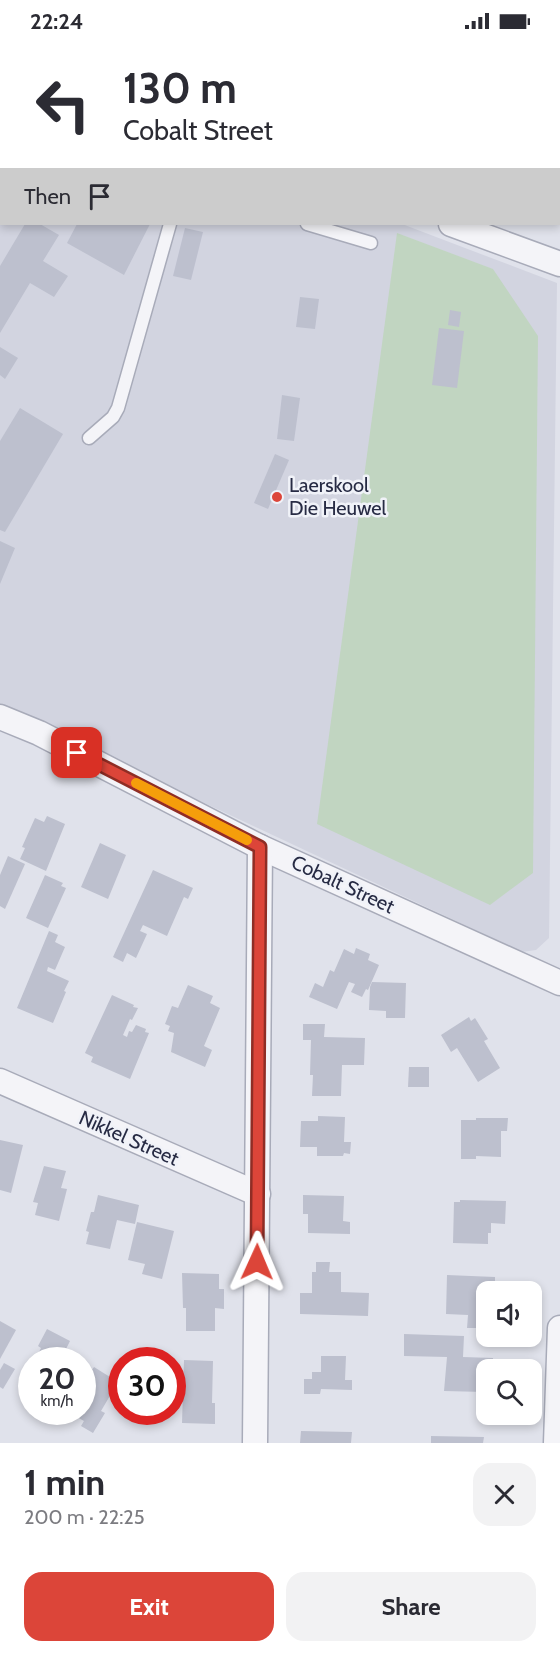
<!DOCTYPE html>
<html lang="en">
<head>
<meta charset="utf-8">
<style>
  :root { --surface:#fff; --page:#f2f2f3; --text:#2b2b33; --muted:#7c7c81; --accent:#dc4539 }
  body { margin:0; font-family:Cabin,sans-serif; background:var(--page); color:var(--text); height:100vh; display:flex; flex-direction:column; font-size:22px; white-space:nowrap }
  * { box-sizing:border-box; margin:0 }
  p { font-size:20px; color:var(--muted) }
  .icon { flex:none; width:33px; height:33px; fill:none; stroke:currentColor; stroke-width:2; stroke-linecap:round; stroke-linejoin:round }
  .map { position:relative; height:1401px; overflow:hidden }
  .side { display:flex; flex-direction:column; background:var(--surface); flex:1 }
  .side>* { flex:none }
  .top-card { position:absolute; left:0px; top:0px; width:561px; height:183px; box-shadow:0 3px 9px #0003; background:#fff; color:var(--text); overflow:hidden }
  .tools { position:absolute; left:476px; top:1239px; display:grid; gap:12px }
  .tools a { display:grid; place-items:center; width:66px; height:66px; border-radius:12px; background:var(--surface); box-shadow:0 3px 9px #0003; font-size:30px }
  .speed { position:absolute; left:18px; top:1305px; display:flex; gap:12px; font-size:30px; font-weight:700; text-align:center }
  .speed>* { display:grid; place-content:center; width:78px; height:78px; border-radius:50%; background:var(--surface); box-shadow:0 3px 9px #0003; line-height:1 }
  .speed small { font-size:15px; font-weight:400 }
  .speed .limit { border:9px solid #d22; background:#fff; color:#111 }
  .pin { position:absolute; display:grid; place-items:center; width:51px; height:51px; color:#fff; margin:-26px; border-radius:12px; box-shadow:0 3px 9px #0006 }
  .me { position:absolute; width:66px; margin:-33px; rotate:1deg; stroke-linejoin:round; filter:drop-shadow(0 0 4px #0008) }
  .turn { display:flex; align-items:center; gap:21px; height:126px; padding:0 24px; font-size:27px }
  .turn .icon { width:78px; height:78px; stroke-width:2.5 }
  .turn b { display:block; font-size:42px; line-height:51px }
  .then { display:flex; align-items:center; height:57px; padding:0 24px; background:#0003; gap:12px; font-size:22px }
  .round { display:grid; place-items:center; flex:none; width:63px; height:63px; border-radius:18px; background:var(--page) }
  .head { display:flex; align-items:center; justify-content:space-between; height:102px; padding:0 24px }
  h1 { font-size:36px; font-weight:800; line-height:45px }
  .action { display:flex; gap:12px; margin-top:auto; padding:12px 24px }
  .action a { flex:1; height:69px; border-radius:18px; background:var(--accent); color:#fff; font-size:24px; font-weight:800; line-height:69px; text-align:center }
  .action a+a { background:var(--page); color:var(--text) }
  .status { display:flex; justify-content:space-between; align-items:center; height:42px; padding:0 30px; background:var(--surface); direction:ltr }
  .status svg { height:16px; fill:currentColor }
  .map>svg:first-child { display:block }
</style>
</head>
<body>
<div class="status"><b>22:24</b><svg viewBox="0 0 49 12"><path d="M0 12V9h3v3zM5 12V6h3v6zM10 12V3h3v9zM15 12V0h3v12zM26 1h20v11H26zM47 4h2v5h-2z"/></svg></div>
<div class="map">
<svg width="560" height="1401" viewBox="0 0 560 1401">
  <rect width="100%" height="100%" fill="#e0e2eb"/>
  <!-- built -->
  <polygon fill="#d2d4e0" points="0,96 2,182 402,182 557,241 549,896 536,908 522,910 19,674 0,669"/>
  <!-- green -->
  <polygon fill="#c1d5c1" points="397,191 493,227 538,294 533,831 490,863 317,782"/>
  <!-- building -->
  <g fill="#bdc0ce">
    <polygon points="25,182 40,182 59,193 43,219 68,234 54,255 30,241 0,291 0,224"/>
    <polygon points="77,182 150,182 124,233 67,201"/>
    <polygon points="185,186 203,190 191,238 173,234"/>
    <polygon points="300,255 319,257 315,287 296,285"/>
    <polygon points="450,268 461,270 459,285 448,283"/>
    <polygon points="439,286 464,289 457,346 432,343"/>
    <polygon points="0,305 18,316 5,337 0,333"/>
    <polygon points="282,353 300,356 294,399 277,397"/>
    <polygon points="20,366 63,392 5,490 0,488 0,399"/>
    <polygon points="275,412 289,418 268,467 254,461"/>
    <polygon points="0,499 15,506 0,542"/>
    <polygon points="47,774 65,782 46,829 20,817 25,806 22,805 35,776 44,780"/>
    <polygon points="100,801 126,813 108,857 81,845"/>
    <polygon points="8,814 25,822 5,867 0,864 0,833"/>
    <polygon points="153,828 193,846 188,857 184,855 167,894 143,883 140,889 147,892 136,916 127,911 123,920 113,915"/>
    <polygon points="45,833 63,841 61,844 66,846 48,886 26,876"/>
    <polygon points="49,889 58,893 55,900 65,905 55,928 48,925 47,929 69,939 64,949 66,950 53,981 17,966"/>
    <polygon points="356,906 370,912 368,918 379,923 368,948 366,947 362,955 351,950 355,942 349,940 337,967 309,955 315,941 323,945 330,928 334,930 344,907 354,912"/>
    <polygon points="372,940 406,941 405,976 386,976 386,969 369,968 370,945"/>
    <polygon points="188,943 213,954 210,961 220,966 204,1004 212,1008 205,1025 171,1010 174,991 168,989 170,984 165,982 172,964 178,966"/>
    <polygon points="112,953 134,963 133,965 138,966 132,978 130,977 123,993 127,995 129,989 132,990 136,983 146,987 145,990 149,991 130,1037 91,1020 93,1015 85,1011"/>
    <polygon points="469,975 471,979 475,976 488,997 484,999 500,1026 478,1040 457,1006 451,1010 441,993"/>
    <polygon points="303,982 325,982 324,995 365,996 364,1023 342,1023 341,1054 312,1054 313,1033 310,1033 311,998 303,998"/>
    <polygon points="409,1025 429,1025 429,1045 408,1045"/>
    <polygon points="318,1074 345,1075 344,1100 351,1100 350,1112 344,1111 343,1114 317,1114 317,1105 300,1105 301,1079 318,1079"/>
    <polygon points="476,1076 508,1076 507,1089 501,1089 501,1115 476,1114 476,1117 461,1117 461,1078 476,1078"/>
    <polygon points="0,1098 23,1103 11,1151 0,1148"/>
    <polygon points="44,1124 66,1129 61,1146 67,1147 59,1179 35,1173 38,1161 33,1160"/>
    <polygon points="98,1153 139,1163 135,1182 117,1178 110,1207 86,1202 89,1190 86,1189 91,1170 94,1170"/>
    <polygon points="303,1153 344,1154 343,1179 350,1180 350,1192 308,1191 308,1172 303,1172"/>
    <polygon points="460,1158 506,1159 505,1182 491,1181 491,1191 488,1191 488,1202 453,1201 454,1160 460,1160"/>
    <polygon points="137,1180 174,1189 162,1237 142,1232 145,1222 128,1218"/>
    <polygon points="316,1220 330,1220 329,1230 341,1230 341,1250 369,1251 368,1274 300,1272 300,1251 312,1251 312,1230 316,1230"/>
    <polygon points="182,1231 219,1232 219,1247 224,1247 224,1267 215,1266 215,1289 186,1289 186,1266 183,1266"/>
    <polygon points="447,1233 495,1235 495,1250 486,1250 486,1286 467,1286 468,1273 446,1272"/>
    <polygon points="0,1279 16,1288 0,1317"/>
    <polygon points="47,1287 70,1299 65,1309 71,1313 68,1318 35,1318 41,1306 38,1304"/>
    <polygon points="404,1292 464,1294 463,1315 493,1316 493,1328 486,1328 486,1349 484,1350 444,1349 447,1315 404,1314"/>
    <polygon points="321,1314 346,1314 345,1338 352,1338 352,1348 321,1347 320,1352 304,1352 304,1337 312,1337 312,1330 321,1330"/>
    <polygon points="184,1318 213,1319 212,1361 215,1361 215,1382 182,1381"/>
    <polygon points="4,1321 15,1327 3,1347 0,1345 0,1328"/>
    <polygon points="94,1325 118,1340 101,1369 105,1371 93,1391 81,1384 84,1379 68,1370 82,1370 82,1342"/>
    <polygon points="32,1328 32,1350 22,1345"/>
    <polygon points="301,1389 352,1390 351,1401 300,1401"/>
    <polygon points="431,1394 484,1395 483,1401 431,1401"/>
  </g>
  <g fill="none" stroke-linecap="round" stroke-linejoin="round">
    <!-- lane casing -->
    <g stroke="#a8abb9" stroke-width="15">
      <g id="lane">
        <polyline points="307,182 371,201"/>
        <polyline points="89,396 113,375 118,366 170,182"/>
      </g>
    </g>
    <!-- street casing -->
    <g stroke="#a8abb9" stroke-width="27">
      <g id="street">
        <polyline points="248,2 248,0"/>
        <polyline points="0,76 2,76"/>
        <polyline points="451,182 560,222"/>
        <polyline points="0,675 39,691 260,805 560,941"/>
        <polyline points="0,1039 258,1152"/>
        <polyline points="255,1401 260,805"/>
        <polyline points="556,1401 560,1286"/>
      </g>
    </g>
    <!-- lane -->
    <use href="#lane" stroke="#f4f4f8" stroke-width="12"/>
    <!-- street -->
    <use href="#street" stroke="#f4f4f8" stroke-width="24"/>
  </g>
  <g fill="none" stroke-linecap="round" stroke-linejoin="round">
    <!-- route casing -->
    <g stroke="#8f2d25" stroke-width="15">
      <polyline id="route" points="77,711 260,805 257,1220"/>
    </g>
    <!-- route -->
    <use href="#route" stroke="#dc4539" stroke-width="10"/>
    <!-- slow -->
    <polyline stroke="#f59e0b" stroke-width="10" points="136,741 247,798"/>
  </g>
  <!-- markers -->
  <circle fill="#dc4539" stroke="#f0f2f8" stroke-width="2" cx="277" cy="455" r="6"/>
  <g text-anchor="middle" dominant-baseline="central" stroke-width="5" stroke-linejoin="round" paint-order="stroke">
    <!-- poi labels -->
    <g font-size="20" fill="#272b44" stroke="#f0f2f8" text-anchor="start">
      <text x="289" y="443">Laerskool<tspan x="289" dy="23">Die Heuwel</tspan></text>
    </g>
    <!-- street labels -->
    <g font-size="20" fill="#272b44" stroke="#f0f2f8">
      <text transform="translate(343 842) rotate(25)">Cobalt Street</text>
      <text transform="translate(129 1096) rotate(24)">Nikkel Street</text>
    </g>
  </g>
</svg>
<div class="tools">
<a><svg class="icon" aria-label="sound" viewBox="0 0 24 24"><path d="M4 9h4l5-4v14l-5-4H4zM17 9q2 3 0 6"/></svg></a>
<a><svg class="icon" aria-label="search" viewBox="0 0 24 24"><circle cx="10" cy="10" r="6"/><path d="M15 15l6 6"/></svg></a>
</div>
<div class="speed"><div>20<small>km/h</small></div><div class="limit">30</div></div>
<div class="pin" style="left:77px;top:711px;background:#d93025"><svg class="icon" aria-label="arrive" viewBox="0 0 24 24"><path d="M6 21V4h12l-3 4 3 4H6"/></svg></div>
<svg class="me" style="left:257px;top:1220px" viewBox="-20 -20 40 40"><path d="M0-17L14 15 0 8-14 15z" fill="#dc4539" stroke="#fff" stroke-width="4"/></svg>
<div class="top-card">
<div class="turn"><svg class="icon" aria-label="left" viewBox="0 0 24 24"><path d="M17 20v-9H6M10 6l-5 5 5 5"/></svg><div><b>130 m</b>Cobalt Street</div></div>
<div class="then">Then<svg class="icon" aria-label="arrive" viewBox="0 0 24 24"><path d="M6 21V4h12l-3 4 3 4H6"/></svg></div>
</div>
</div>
<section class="side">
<div class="head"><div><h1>1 min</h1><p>200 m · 22:25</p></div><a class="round"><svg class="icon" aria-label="close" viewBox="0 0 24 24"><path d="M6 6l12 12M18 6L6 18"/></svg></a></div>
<div class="action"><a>Exit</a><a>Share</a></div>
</section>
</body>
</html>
